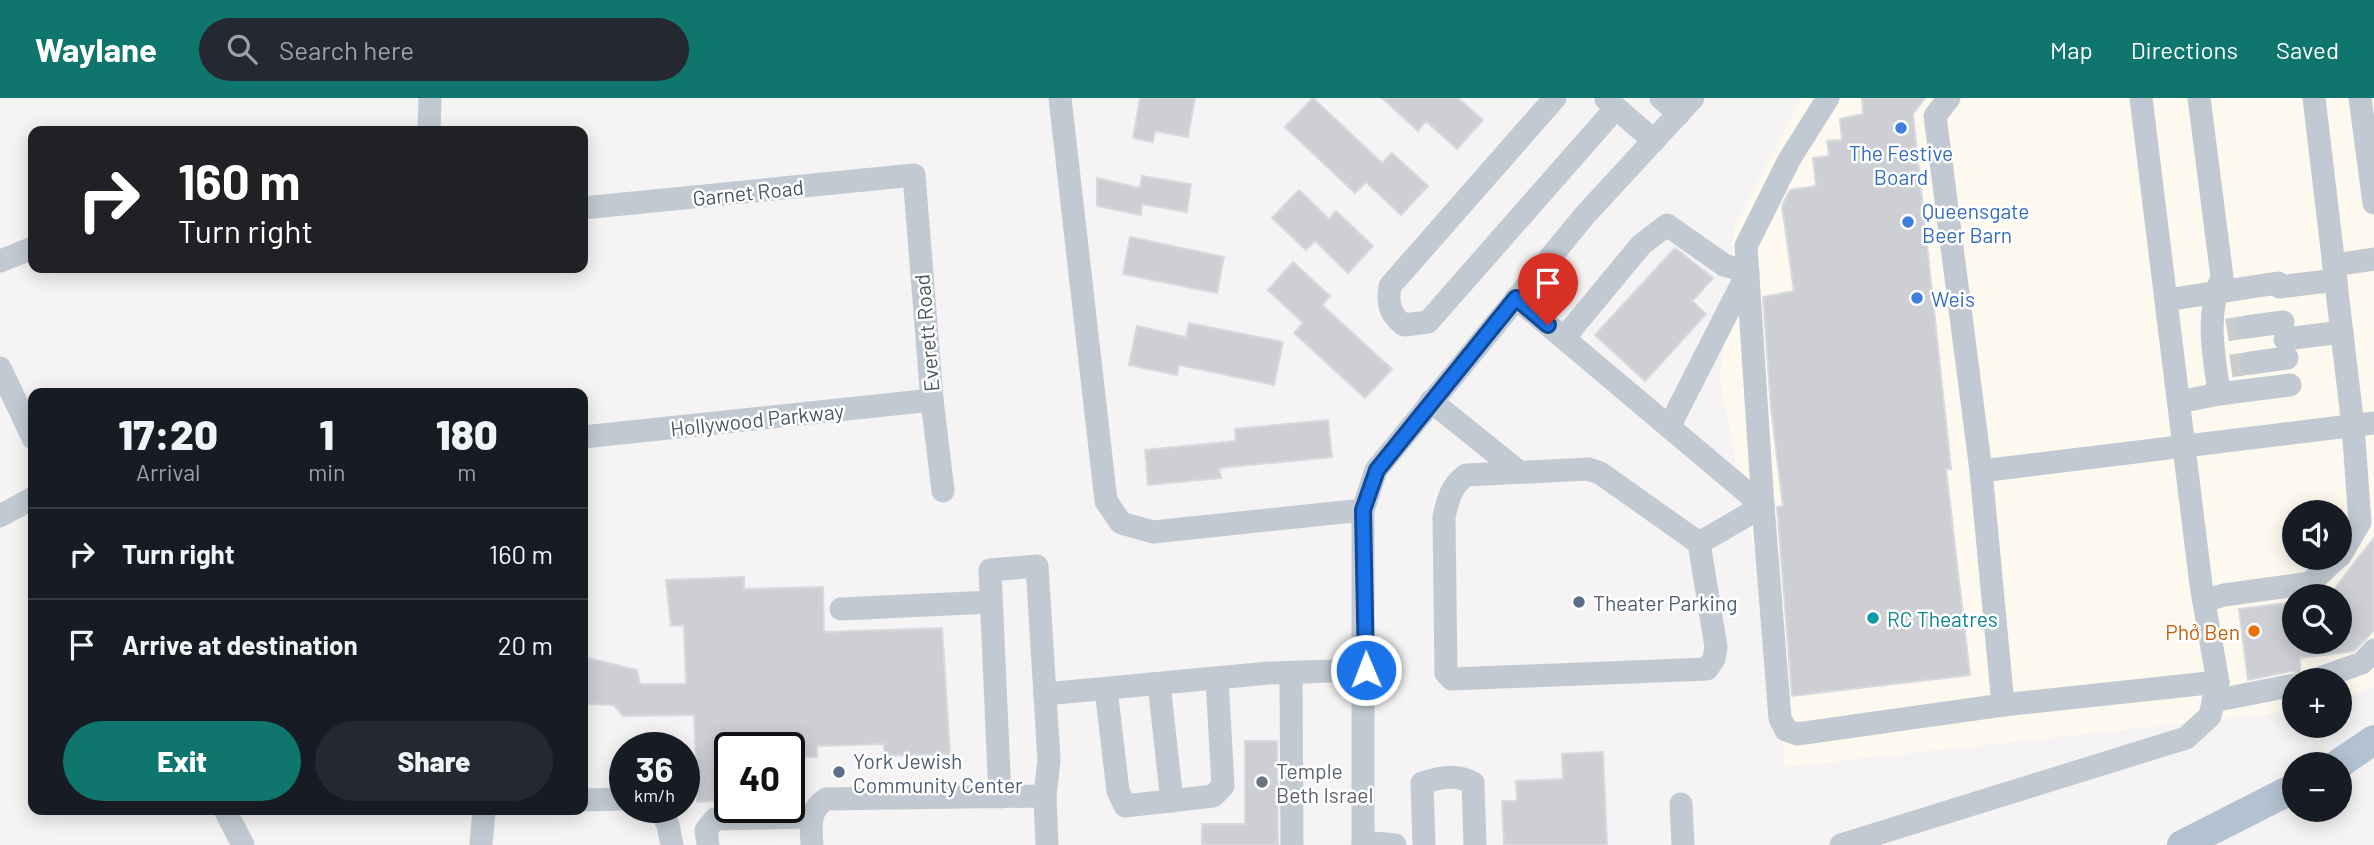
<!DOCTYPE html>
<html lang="en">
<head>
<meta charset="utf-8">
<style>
  :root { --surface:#171b24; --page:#242831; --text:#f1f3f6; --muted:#9ea1a6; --line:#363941; --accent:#0f766e }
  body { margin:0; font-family:Barlow,sans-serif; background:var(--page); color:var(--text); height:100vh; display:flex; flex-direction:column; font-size:26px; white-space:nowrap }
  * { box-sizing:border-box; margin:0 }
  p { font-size:23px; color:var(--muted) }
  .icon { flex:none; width:38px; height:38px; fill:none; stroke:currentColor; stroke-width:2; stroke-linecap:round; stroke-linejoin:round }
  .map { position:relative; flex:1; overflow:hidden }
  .panel { position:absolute; left:28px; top:290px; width:560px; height:427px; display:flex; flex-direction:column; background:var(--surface); border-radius:14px; box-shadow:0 4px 18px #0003 }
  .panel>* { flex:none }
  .top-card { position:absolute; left:28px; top:28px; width:560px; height:147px; border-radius:14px; box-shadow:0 4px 18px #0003; background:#202124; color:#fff; overflow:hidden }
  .fabs { position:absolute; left:2282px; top:402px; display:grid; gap:14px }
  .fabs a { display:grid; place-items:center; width:70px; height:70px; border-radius:50%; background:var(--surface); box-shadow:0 4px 18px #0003; font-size:35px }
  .speed { position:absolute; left:609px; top:634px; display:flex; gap:14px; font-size:35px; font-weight:700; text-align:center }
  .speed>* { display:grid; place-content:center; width:91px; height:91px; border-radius:50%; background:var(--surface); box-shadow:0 4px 18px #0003; line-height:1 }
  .speed small { font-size:18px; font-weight:400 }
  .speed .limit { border:4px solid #111; border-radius:10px; background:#fff; color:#111 }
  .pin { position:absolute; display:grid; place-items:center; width:60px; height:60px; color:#fff; margin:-72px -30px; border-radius:50% 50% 50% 0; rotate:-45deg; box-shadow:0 0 7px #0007 }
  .pin .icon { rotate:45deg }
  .me { position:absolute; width:77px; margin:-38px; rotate:359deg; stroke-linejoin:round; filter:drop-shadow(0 0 5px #0008) }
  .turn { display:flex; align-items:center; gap:24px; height:147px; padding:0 35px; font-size:32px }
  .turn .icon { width:91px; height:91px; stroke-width:2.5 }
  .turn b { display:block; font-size:49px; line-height:60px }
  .eta { display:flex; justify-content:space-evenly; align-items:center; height:119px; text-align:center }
  .eta b { font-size:42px; font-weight:800; line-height:49px }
  .cta { display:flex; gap:14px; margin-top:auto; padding:14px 35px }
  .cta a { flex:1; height:80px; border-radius:42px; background:var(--accent); color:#fff; font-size:28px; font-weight:800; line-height:80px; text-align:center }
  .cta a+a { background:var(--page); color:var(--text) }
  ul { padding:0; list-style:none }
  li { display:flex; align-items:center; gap:21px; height:91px; padding:0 35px; border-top:2px solid var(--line) }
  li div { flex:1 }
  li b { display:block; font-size:26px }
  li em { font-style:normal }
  header { display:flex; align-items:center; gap:42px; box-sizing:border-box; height:98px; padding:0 35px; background:var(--accent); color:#fff }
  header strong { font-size:33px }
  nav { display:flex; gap:38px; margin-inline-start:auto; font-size:24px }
  .search { width:490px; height:63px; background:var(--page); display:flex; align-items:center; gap:18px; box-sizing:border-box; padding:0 24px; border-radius:38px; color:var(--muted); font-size:26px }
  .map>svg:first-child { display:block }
</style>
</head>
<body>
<header>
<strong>Waylane</strong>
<div class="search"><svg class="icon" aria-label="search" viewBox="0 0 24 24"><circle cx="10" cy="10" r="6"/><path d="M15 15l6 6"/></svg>Search here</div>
<nav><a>Map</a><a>Directions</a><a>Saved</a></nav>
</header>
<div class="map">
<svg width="2374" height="747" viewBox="0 0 2374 747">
  <rect width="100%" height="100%" fill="#f5f3f3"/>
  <!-- commercial -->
  <path fill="#fdf9ef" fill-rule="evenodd" d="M1801,0H2374V588L2340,603V583H2294V613L2288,614L1785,669L1774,550L1720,284L1734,129ZM2294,415H2340V460H2294ZM2294,499H2340V544H2294Z"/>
  <!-- building -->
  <g fill="#cdcfd5" stroke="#d7d9de" stroke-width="2">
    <polygon points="1140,0 1195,0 1188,39 1155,33 1153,44 1133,40"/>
    <polygon points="1313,0 1382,65 1392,55 1428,88 1401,117 1366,84 1355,95 1285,29"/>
    <polygon points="1382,0 1458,0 1483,22 1457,51 1426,23 1418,33"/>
    <polygon points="1862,0 1925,0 1913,16 1951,371 1946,371 1970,577 1792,598 1777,409 1783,408 1771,310 1763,199 1794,193 1782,108 1790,92 1816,88 1813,60 1829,58 1827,43 1842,42 1840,21 1863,16"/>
    <polygon points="1142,78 1191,86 1187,114 1142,106 1141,117 1097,108 1097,80 1140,90"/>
    <polygon points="1299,92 1329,121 1336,113 1373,148 1348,175 1315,143 1306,152 1272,120"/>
    <polygon points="1130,139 1224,159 1217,195 1123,176"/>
    <polygon points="1675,150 1713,180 1692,203 1706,216 1645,283 1595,237"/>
    <polygon points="1293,164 1330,198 1322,207 1392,271 1365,300 1294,235 1303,225 1268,192"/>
    <polygon points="1189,225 1283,244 1274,287 1179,267 1177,277 1129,267 1137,228 1186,239"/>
    <polygon points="1328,322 1332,359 1219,370 1221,380 1148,387 1145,352 1236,343 1235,331"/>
    <polygon points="2374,440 2374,532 2366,541 2354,553 2300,560 2300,575 2291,573 2248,582 2239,511 2294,504 2294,544 2340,544 2340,499 2328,499"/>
    <polygon points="744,479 744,491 823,489 824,534 942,530 950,656 884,658 884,646 817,648 817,659 789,659 789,649 730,649 730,702 697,704 697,681 684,682 684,660 696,659 694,617 623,618 614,607 583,606 583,566 587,567 588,560 637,572 640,586 686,586 684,527 671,528 666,482"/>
    <polygon points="1245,643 1277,643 1278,747 1202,747 1202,726 1245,726"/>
    <polygon points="1603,654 1607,747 1504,747 1502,703 1517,703 1516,683 1563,681 1562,656"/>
  </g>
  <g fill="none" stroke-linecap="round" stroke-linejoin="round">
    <!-- minor-tunnel -->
    <g stroke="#caccce" stroke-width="23" stroke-dasharray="23 11" stroke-linecap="butt">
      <polyline points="2227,232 2246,229"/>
      <polyline points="2231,268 2251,265"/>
    </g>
    <!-- minor -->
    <g stroke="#c1cad2" stroke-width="23">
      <polyline points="1060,0 1106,403 1121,425 1153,434 1363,412"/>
      <path d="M1555,0L1390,188C1387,207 1390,216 1404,227L1428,224L1616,10"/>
      <polyline points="1661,0 1679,16"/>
      <polyline points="1949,0 1935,18 1981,373 2003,607 2218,584"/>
      <path d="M2199,0L2222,179C2205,217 2214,256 2219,296L2290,287"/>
      <polyline points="2314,0 2353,328 2360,424 2340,458"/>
      <polyline points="2360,0 2374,105"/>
      <polyline points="1606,1 1654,43"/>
      <polyline points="429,33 430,0"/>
      <polyline points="583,110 914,77 932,302 943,393"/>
      <polyline points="0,163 33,150"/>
      <polyline points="2334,167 2374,161"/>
      <polyline points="2279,189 2336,182"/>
      <polyline points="1516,200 1763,408 1780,620 1786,632 1797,636 2003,607"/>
      <polyline points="2166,202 2278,185"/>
      <polyline points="2246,229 2283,224"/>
      <polyline points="1564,240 1641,147 1667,127 1724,167 1748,174 1669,329"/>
      <polyline points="2285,241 2342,234"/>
      <polyline points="2251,265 2287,260"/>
      <polyline points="0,270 33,340"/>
      <polyline points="1431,303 1519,374"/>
      <polyline points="2179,304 2219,296"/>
      <polyline points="583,339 932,302"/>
      <path d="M1588,371L1600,375L1699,445L1716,549L1714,561L1707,571L1452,581L1446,575L1444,419C1448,401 1451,388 1466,377Z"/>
      <polyline points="1981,373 2374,325"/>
      <polyline points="0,418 33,400"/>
      <polyline points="1699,445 1763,408 1746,148 1789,62 1828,0"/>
      <polyline points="2204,503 2224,497 2310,485 2337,460"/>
      <polyline points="841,511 991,504"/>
      <polyline points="1291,575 1292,747"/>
      <polyline points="2311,583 2362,565 2374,552"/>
      <polyline points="1159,586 1172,703"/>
      <polyline points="1106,591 1118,693 1125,708 1213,698 1223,688 1217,581"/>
      <polyline points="1045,596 1269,575 1365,572"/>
      <polyline points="2213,603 2294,587"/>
      <polyline points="1000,699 990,472 1037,468 1049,662 1045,698"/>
      <polyline points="583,702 625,701"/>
      <polyline points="1681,706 1683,747"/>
      <polyline points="659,709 668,727 672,747"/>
      <polyline points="225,712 243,747"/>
      <polyline points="1363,744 1395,747"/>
      <polyline points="481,747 484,712"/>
      <polyline points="708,747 706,732 715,721 811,719"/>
      <path d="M812,747C811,727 808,713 826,701L1045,698L1047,747"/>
      <polyline points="1363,747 1363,412 1376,372 1585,117 1693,0"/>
      <path d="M1424,747L1422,685C1440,679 1457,676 1473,685L1475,747"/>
      <polyline points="1841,747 2186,640 2210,618 2218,584 2201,487 2141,0"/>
    </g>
    <!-- major -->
    <g stroke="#b3c2d1" stroke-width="30">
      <polyline points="2337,667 2374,642"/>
      <polyline points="2182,747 2294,690"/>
    </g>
  </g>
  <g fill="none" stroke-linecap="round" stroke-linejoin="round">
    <!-- route casing -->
    <g stroke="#114b97" stroke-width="18">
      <polyline id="route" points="1366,572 1363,412 1377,372 1516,200 1548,227"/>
    </g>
    <!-- route -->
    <use href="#route" stroke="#1a73e8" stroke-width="12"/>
  </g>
  <!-- markers -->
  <g fill="#3f7fe0" stroke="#fff" stroke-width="2.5">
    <circle cx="1901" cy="30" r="7"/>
    <circle cx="1908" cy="124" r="7"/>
    <circle cx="1917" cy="200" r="7"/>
  </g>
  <g fill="#5c6f8a" stroke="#fff" stroke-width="2.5">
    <circle cx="1579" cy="504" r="7"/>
    <circle cx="839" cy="674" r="7"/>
  </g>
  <circle fill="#0f9aa8" stroke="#fff" stroke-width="2.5" cx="1873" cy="520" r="7"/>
  <circle fill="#e8710a" stroke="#fff" stroke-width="2.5" cx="2254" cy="533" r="7"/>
  <circle fill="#6b7280" stroke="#fff" stroke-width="2.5" cx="1262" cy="684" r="7"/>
  <g text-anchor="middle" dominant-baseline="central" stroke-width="5" stroke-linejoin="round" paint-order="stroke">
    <!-- shop labels -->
    <g font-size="21" fill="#366cbe" stroke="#fff" text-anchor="start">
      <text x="1901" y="54" text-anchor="middle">The Festive<tspan x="1901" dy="24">Board</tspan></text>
      <text x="1922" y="112">Queensgate<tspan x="1922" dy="24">Beer Barn</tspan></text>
      <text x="1931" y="200">Weis</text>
    </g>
    <!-- street labels -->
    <g font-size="21" fill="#4a5661" stroke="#fff">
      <text transform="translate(748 94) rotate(-6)">Garnet Road</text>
      <text transform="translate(926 235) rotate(-95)">Everett Road</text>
      <text transform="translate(757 321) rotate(-6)">Hollywood Parkway</text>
    </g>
    <!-- service labels -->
    <g font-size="21" fill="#4e5e75" stroke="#fff" text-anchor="start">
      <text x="1593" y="504">Theater Parking</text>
      <text x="853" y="662">York Jewish<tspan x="853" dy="24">Community Center</tspan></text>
    </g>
    <!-- culture labels -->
    <g font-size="21" fill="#0d838f" stroke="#fff" text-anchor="start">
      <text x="1887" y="520">RC Theatres</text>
    </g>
    <!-- food labels -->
    <g font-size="21" fill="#c56008" stroke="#fff" text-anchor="end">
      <text x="2240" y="533">Phở Ben</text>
    </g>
    <!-- worship labels -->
    <g font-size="21" fill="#5b616d" stroke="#fff" text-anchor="start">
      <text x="1276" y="672">Temple<tspan x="1276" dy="24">Beth Israel</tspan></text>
    </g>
  </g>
</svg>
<div class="fabs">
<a><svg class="icon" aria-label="sound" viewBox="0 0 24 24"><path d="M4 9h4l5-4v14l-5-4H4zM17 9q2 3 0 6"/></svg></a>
<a><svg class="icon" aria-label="search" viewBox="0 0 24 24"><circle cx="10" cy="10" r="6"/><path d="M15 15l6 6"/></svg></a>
<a>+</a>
<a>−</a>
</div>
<div class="speed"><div>36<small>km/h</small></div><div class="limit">40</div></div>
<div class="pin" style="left:1548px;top:227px;background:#d93025"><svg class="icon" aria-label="arrive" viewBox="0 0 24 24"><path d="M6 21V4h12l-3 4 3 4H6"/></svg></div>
<svg class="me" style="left:1366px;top:572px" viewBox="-20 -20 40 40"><circle r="17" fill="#1a73e8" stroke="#fff" stroke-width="3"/><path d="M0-11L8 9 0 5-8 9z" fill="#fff"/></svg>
<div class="top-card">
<div class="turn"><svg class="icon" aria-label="right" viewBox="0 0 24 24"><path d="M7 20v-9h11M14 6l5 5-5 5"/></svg><div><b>160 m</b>Turn right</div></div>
</div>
<section class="panel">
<div class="eta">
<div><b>17:20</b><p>Arrival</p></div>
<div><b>1</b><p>min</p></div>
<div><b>180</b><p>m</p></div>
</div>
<ul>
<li><svg class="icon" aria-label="right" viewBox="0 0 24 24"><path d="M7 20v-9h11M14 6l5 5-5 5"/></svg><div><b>Turn right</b></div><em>160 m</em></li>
<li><svg class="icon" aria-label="arrive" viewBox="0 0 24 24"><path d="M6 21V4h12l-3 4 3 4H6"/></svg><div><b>Arrive at destination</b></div><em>20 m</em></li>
</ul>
<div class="cta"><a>Exit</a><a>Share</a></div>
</section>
</div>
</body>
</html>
